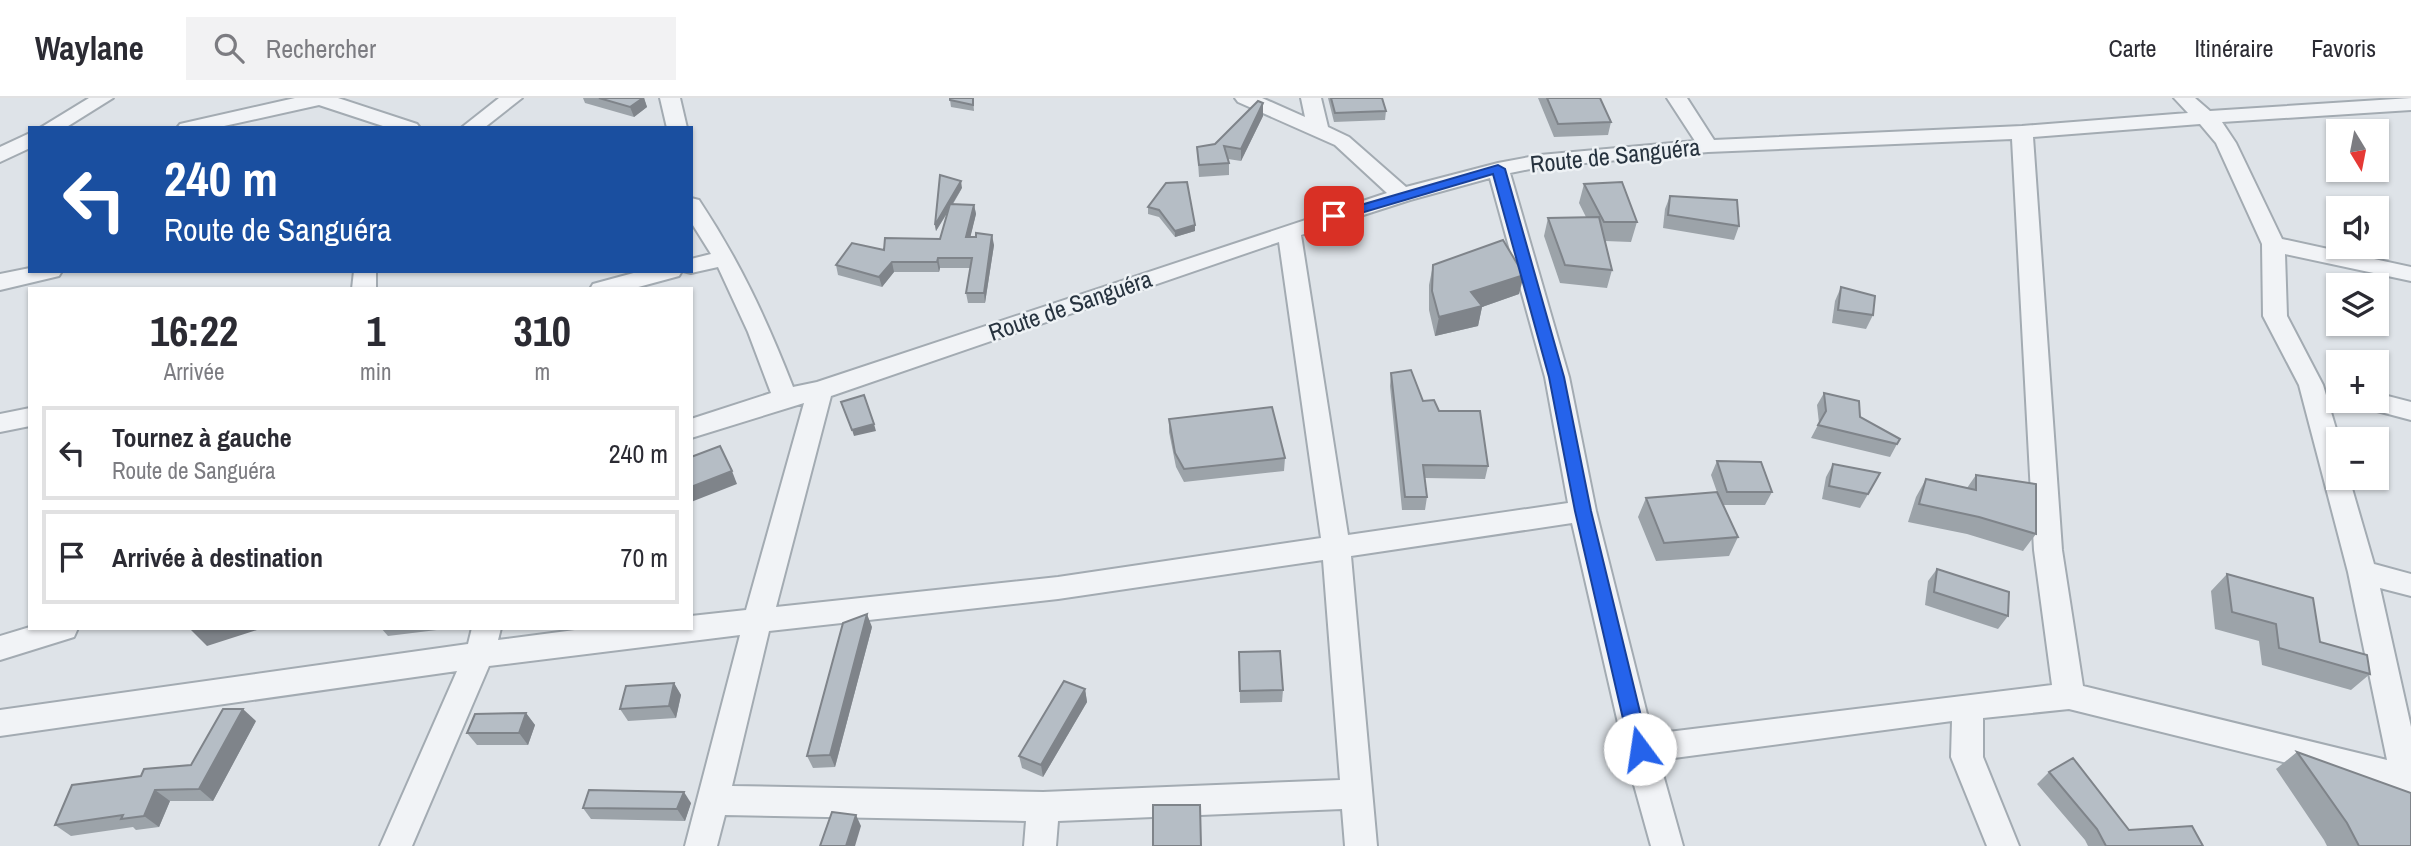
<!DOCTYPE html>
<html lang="fr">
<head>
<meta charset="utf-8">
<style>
  :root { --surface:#fff; --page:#f2f2f3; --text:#2b2b33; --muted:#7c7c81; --line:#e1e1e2 }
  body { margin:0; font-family:"Archivo Narrow",sans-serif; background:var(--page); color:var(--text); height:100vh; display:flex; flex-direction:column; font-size:26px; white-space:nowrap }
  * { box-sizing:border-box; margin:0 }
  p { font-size:23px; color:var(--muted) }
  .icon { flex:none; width:38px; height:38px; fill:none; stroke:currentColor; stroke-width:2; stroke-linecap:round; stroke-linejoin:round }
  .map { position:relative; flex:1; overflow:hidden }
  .sheet { position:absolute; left:28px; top:189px; width:665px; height:343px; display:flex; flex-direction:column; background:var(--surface); border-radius:0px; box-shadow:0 2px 5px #0004 }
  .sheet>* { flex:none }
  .banner { position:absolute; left:28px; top:28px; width:665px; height:147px; border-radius:0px; box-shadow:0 2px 5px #0004; background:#1a4fa0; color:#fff; overflow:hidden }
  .needle { width:46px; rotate:170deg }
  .controls { position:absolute; left:2326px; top:21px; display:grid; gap:14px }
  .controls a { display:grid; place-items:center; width:63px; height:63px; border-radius:0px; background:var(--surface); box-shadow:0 2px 5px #0004; font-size:35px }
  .pin { position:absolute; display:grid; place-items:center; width:60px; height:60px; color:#fff; margin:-30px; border-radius:14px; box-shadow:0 4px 10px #0006 }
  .me { position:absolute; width:77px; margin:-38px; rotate:346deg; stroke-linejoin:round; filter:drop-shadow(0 0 5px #0008) }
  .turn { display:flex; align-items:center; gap:24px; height:147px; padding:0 21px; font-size:32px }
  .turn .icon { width:91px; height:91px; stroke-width:2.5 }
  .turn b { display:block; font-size:49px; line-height:60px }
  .eta { display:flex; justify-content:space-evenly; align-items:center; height:119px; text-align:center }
  .eta b { font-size:42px; font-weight:700; line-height:49px }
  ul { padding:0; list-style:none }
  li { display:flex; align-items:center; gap:21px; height:94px; margin:0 14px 10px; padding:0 7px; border:4px solid var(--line); border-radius:0px }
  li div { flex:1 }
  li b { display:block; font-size:26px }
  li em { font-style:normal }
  header { display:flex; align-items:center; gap:42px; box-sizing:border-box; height:98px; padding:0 35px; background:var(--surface); border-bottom:2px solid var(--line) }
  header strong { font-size:33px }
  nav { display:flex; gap:38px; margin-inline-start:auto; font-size:24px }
  .search { width:490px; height:63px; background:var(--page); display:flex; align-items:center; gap:18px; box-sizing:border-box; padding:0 24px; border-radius:0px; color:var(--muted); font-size:26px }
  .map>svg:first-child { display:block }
</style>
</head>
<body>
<header>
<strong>Waylane</strong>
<div class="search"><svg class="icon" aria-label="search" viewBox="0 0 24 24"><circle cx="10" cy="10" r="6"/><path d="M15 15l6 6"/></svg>Rechercher</div>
<nav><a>Carte</a><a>Itinéraire</a><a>Favoris</a></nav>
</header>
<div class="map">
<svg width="2411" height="748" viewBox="0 0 2411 748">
  <rect width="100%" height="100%" fill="#dee3e8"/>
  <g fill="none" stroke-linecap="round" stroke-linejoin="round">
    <!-- minor casing -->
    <g stroke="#a3abb2" stroke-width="4">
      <g id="minor">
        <polygon points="89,0 113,0 65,30 40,30"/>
        <polygon points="295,0 338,0 417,26 420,30 389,30 319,7 215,30 177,30 180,26"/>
        <polygon points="499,0 522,0 484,30 461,30"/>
        <polygon points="660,0 680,0 687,30 667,30"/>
        <path d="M1235,0H1262L1305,19L1301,0H1321L1328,29L1349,39L1406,89L1498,65L1540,57L1695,43L1667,0H1687L1714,42L2022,28L2188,15L2174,0H2195L2210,13L2411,0V12L2222,24L2236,45L2282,141L2411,169V183L2285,156L2287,218L2323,287L2339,341L2338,380H2349L2374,466L2411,476V498L2380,490L2411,629V748H2394L2392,691L2069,611L1983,620V659L2019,748H1987L1951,659L1952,623L1659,662L1683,748H1651L1624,651L1572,425L1351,458L1377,748H1345L1342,711L1058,723L1056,748H1024L1026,723L725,717L717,748H685L740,537L489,568L412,748H380L457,573L0,638V612L468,546L472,530H501L498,542L590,530H691V518L746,512L804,305L691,340V321L771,295L748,234L718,169L691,175L683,173H691V161L711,156L691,124V100L699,102C739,162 767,222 793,289L817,284L1387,95L1335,47L1238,4ZM2200,26L2216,45L2262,146L2263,218L2299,287L2348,474L2387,662L2083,588L2062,452L2033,39ZM2012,41L2034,452L2052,587L1652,636L1596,413L1569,279L1510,75L1540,69L1708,54ZM1490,80L1545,279L1568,405L1348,437L1301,137L1410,102ZM1279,144L1321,440L1058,479L776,509L831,298ZM1323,462L1340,682L1043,694L732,688L769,533L1058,501Z"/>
        <polygon points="30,35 30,50 0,64 0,49"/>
        <polygon points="30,170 30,173 62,173 59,178 0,192 0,176"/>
        <polygon points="354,173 376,173 376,191 352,191"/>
        <polygon points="641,173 682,173 679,178 631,191 590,191 593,186"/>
        <polygon points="2376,295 2411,304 2411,322 2362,309 2359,303 2376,303"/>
        <polygon points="30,310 30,328 0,334 0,316"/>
        <polygon points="30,529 30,530 78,530 74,539 0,562 0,538"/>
      </g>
    </g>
    <!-- minor -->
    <use href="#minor" fill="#f1f3f6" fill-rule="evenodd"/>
  </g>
  <!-- wall -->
  <g fill="#9ca3a9">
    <polygon points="583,0 644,0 647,9 634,19 585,5"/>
    <polygon points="973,0 974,13 951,9 950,2"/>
    <polygon points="1328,0 1382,0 1386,13 1385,22 1334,24"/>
    <polygon points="1538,0 1600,0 1611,24 1608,37 1554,39"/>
    <polygon points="1263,5 1263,18 1241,63 1228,61 1229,65 1229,77 1199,79 1197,49 1215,46"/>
    <polygon points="1166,85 1195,127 1195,133 1175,139 1159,119 1148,116 1148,109"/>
    <polygon points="1584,86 1637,124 1631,144 1605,143 1612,172 1607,190 1560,185 1544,138 1548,120 1586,119 1579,105"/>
    <polygon points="962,90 953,106 974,107 976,116 970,139 994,147 985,205 968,205 966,195 970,170 940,170 939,174 894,174 882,189 838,177 836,167 884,152 940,141 948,114 936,133 935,127"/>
    <polygon points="1670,98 1739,128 1734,142 1663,130 1665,111"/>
    <polygon points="1433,167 1519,196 1482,209 1478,228 1435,238 1429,212 1429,187"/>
    <polygon points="1841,189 1873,217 1866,231 1832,225 1835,203"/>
    <polygon points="1391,275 1423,303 1439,313 1488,368 1485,381 1425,380 1427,399 1425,412 1402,412 1390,288"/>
    <polygon points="1824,295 1897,346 1890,359 1811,340 1819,325 1817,307"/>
    <polygon points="1169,321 1285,360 1284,373 1184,384 1176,369 1169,334"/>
    <polygon points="1717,363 1772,394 1765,407 1723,407 1738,439 1729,458 1656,463 1638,419 1646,400 1717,394 1711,377"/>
    <polygon points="1833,366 1880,375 1860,410 1822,401 1826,379"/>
    <polygon points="1976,377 2036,436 2023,453 1967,436 1908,424 1916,399 1926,381 1967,390"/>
    <polygon points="1937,471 2008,518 1998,531 1925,507 1928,483"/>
    <polygon points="2227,476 2320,544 2370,576 2351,592 2262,567 2259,543 2215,531 2211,493"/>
    <polygon points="872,529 835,669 813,670 807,658"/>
    <polygon points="381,530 453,530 388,538"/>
    <polygon points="1239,554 1283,592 1282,604 1240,605"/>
    <polygon points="674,585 681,597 676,620 628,623 620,611"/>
    <polygon points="1085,591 1087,604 1043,679 1022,670 1019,658"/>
    <polygon points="526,615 535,627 528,647 477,647 467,635"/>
    <polygon points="256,623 213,703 170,703 159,729 136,732 133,729 71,738 55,727 191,667"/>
    <polygon points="2297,654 2411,748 2327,748 2324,742 2276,671"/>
    <polygon points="2049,674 2129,732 2203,748 2088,748 2085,742 2037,686"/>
    <polygon points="691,705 685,723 591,721 583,710"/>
  </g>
  <!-- shaded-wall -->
  <g fill="#7f848a">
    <polygon points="643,0 644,0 647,9 634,19 630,9"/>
    <polygon points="1263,5 1263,18 1241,63 1241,51"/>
    <polygon points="961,83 962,90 936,133 935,127"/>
    <polygon points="974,107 976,116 968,149 966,139"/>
    <polygon points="1195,127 1195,133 1175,139 1175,133"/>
    <polygon points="992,137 994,147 985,205 984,195"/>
    <polygon points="938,160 940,170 939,174 937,164"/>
    <polygon points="892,164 894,174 882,189 879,179"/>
    <polygon points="1524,177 1519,196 1482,209 1478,228 1435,238 1439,219 1471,194"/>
    <polygon points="874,326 876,333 854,338 852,332"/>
    <polygon points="732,373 737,386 691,404 691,389"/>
    <polygon points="867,516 872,529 835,669 830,657"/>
    <polygon points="189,530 263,530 207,548"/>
    <polygon points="674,585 681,597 676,620 669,608"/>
    <polygon points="1085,591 1087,604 1043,679 1041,667"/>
    <polygon points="243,611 256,623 213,703 199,691"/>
    <polygon points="526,615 535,627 528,647 519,635"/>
    <polygon points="155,692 170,703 159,729 144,718"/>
    <polygon points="684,694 691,705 685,723 677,711"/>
    <polygon points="856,717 861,728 855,748 846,748"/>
  </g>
  <!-- building -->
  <g fill="#b5bdc5" stroke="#7f848a" stroke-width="2">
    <polygon points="599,0 643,0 630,9"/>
    <polygon points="950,0 973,0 973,7 950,2"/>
    <polygon points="1331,0 1382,0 1386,13 1335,15"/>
    <polygon points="1547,0 1600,0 1611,24 1558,26"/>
    <polygon points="1258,3 1263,5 1241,51 1224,48 1229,65 1199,67 1197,49 1215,46"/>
    <polygon points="940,77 961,83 935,127"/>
    <polygon points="1187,84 1195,127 1175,133 1159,112 1148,109 1166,85"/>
    <polygon points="1622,84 1637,124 1604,124 1584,86"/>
    <polygon points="1670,98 1737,102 1739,128 1668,117"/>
    <polygon points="950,106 974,107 966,139 976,139 976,135 992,137 984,195 966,195 972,160 938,160 937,164 892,164 879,179 836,167 852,145 884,152 885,140 940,141"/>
    <polygon points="1599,119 1612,172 1565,167 1548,120"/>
    <polygon points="1503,142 1524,177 1471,194 1482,208 1439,219 1432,193 1433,167"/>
    <polygon points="1841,189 1875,198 1873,217 1838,212"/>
    <polygon points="1411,272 1423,303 1434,302 1439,313 1480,313 1488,368 1423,367 1427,399 1405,399 1391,275"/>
    <polygon points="1824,295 1859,303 1860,319 1900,341 1897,346 1818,327 1826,313"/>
    <polygon points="864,297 874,326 852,332 841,304"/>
    <polygon points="1272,309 1285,360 1184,371 1175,355 1169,321"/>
    <polygon points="720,348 732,373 691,389 691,359"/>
    <polygon points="1717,363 1761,364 1772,394 1727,394"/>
    <polygon points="1833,366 1880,375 1868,396 1829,388"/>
    <polygon points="1976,377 2036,386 2036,436 1979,419 1919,406 1926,381 1976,392"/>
    <polygon points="1717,394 1738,439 1664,445 1646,400"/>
    <polygon points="1937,471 2009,494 2008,518 1934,494"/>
    <polygon points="2227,476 2313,500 2320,544 2367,557 2370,576 2279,550 2276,526 2232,514"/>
    <polygon points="867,516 830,657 807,658 843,525"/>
    <polygon points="1280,553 1283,592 1240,593 1239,554"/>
    <polygon points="1064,583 1085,591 1041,667 1019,658"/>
    <polygon points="674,585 669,608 620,611 626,588"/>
    <polygon points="223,611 243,611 199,691 155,692 144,718 121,721 123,717 55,727 72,687 141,678 144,671 191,667"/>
    <polygon points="526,615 519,635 467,635 475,616"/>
    <polygon points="2297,654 2411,695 2411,748 2359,748 2347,725"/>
    <polygon points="2073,660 2129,732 2192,728 2203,748 2106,748 2097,731 2049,674"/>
    <polygon points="589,692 684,694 677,711 583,710"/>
    <polygon points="1153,707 1200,707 1201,748 1153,748"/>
    <polygon points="832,714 856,717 846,748 820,748"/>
  </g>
  <!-- route -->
  <polygon fill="#2563eb" stroke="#184099" stroke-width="2" points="1498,67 1505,71 1564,279 1591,413 1649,651 1646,657 1640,660 1633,657 1630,651 1575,413 1549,279 1493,76 1334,123 1328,118 1330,116"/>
  <g text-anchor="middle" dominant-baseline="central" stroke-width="5" stroke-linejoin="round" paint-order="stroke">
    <!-- street labels -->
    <g font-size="24" fill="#27333f" stroke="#eef2f5">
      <text transform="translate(1615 57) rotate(-6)">Route de Sanguéra</text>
      <text transform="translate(1070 207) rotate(-19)">Route de Sanguéra</text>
    </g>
  </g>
</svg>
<div class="controls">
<a><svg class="needle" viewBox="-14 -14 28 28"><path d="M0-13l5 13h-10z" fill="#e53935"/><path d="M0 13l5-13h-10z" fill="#7c7c81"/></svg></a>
<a><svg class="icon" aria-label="sound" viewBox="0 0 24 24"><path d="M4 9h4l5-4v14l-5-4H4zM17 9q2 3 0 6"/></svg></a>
<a><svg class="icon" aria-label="layers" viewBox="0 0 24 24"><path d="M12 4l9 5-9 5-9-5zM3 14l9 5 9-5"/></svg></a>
<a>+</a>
<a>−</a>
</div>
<div class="pin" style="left:1334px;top:118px;background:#d93025"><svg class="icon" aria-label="arrive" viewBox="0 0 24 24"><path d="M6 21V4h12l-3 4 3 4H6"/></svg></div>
<svg class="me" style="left:1640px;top:651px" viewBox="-20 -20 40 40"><circle r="19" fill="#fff"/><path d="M0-13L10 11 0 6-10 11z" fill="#2563eb"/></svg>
<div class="banner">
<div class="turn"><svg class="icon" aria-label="left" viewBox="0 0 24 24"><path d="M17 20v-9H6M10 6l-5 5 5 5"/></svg><div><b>240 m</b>Route de Sanguéra</div></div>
</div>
<section class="sheet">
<div class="eta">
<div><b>16:22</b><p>Arrivée</p></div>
<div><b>1</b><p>min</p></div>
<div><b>310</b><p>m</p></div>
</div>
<ul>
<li><svg class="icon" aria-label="left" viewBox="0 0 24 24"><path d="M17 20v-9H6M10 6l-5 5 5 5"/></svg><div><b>Tournez à gauche</b><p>Route de Sanguéra</p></div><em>240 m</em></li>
<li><svg class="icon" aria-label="arrive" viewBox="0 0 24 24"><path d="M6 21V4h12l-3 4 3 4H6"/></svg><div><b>Arrivée à destination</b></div><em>70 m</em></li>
</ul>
</section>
</div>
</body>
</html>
